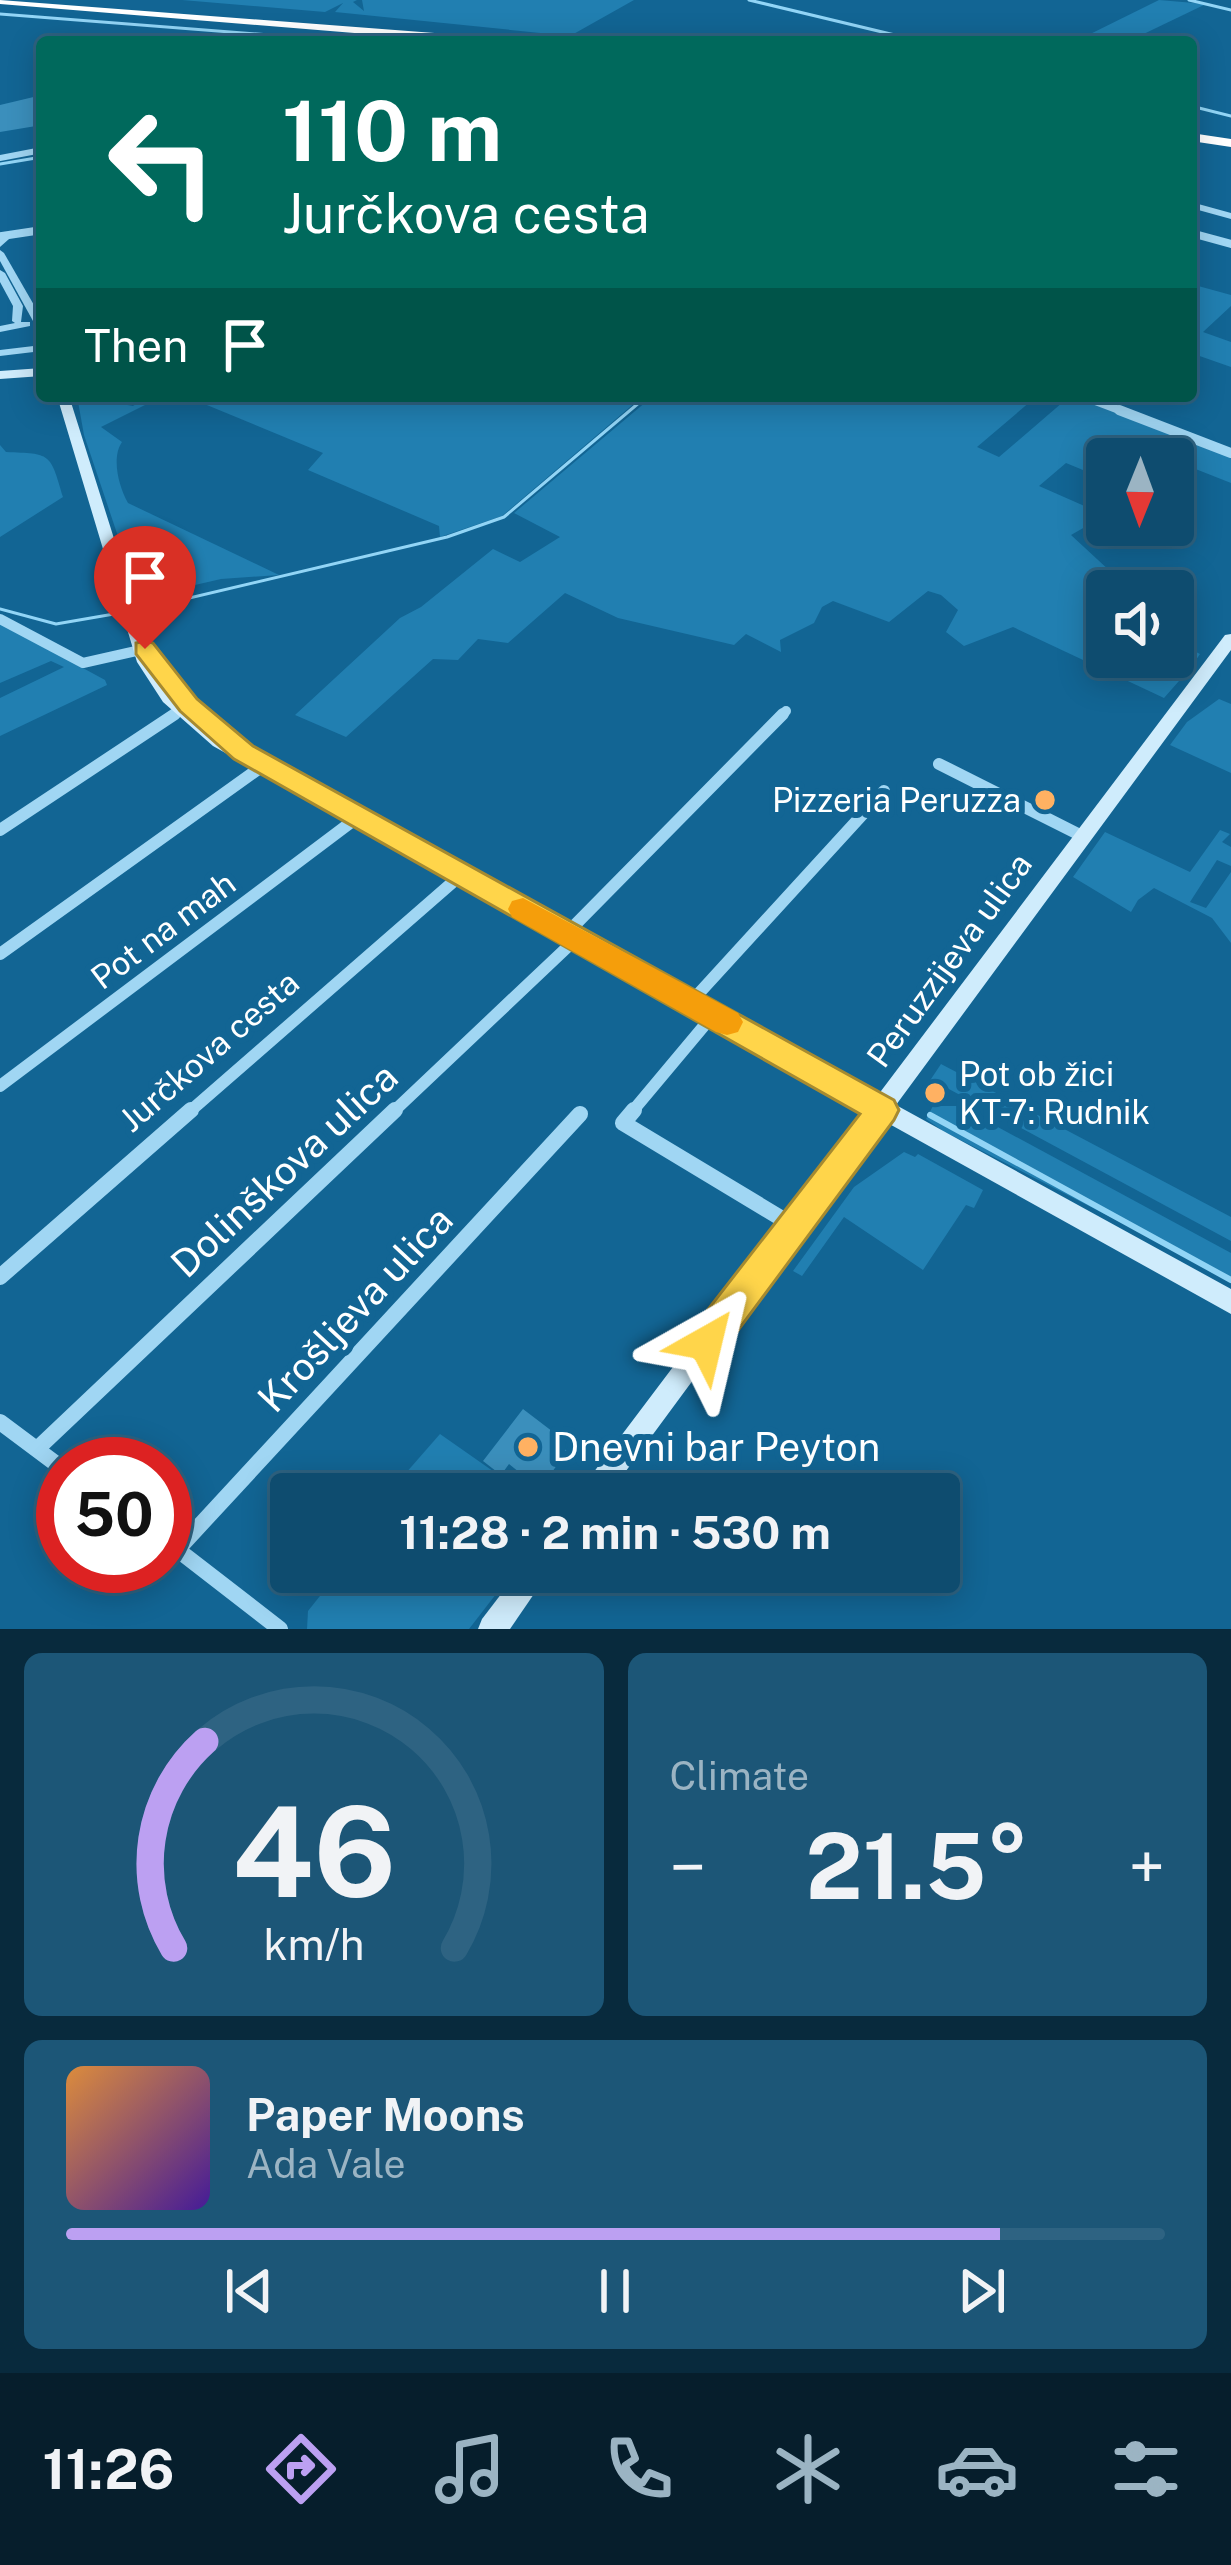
<!DOCTYPE html>
<html lang="en">
<head>
<meta charset="utf-8">
<style>
  :root { --surface:#0e4c6f; --page:#1c5677; --text:#f1f3f6; --muted:#9bb4c3; --line:#2e6382; --accent:#bca0f2 }
  body { margin:0; font-family:"Public Sans",sans-serif; background:var(--page); color:var(--text); height:100vh; display:flex; flex-direction:column; font-size:45px; white-space:nowrap }
  * { box-sizing:border-box; margin:0 }
  p { font-size:39px; color:var(--muted) }
  .icon { flex:none; width:66px; height:66px; fill:none; stroke:currentColor; stroke-width:2; stroke-linecap:round; stroke-linejoin:round }
  .map { position:relative; height:1629px; overflow:hidden }
  .sheet { display:flex; flex-direction:column; gap:24px; padding:24px; background:#082a3d; flex:1 }
  .sheet>* { flex:none }
  .banner { position:absolute; left:36px; top:36px; width:1161px; height:366px; border-radius:12px; box-shadow:0 6px 30px #0003,0 0 0 3px var(--line); background:#00695c; color:#fff; overflow:hidden }
  .needle { width:78px; rotate:181deg }
  .buttons { position:absolute; left:1086px; top:438px; display:grid; gap:24px }
  .buttons a { display:grid; place-items:center; width:108px; height:108px; border-radius:12px; background:var(--surface); box-shadow:0 6px 30px #0003,0 0 0 3px var(--line); font-size:60px }
  .speed { position:absolute; left:36px; top:1437px; display:flex; gap:24px; font-size:60px; font-weight:700; text-align:center }
  .speed>* { display:grid; place-content:center; width:156px; height:156px; border-radius:50%; background:var(--surface); box-shadow:0 6px 30px #0003,0 0 0 3px var(--line); line-height:1 }
  .speed .limit { border:18px solid #d22; background:#fff; color:#111 }
  .pin { position:absolute; display:grid; place-items:center; width:102px; height:102px; color:#fff; margin:-123px -51px; border-radius:50% 50% 50% 0; rotate:-45deg; box-shadow:0 0 12px #0007 }
  .pin .icon { rotate:45deg }
  .me { position:absolute; width:132px; margin:-66px; rotate:37deg; stroke-linejoin:round; filter:drop-shadow(0 0 9px #0008) }
  .turn { display:flex; align-items:center; gap:42px; height:252px; padding:0 48px; font-size:54px }
  .turn .icon { width:156px; height:156px; stroke-width:2.5 }
  .turn b { display:block; font-size:84px; line-height:102px }
  .then { display:flex; align-items:center; height:114px; padding:0 48px; background:#0003; gap:24px; font-size:45px }
  .big { font-size:90px; font-weight:700; line-height:1.1 }
  .sheet .card { flex:1; display:flex; flex-direction:column; justify-content:center; gap:18px; min-width:0; padding:0 42px; border-radius:18px; background:var(--page) }
  .sheet .dial { align-items:center; gap:0 }
  .dial svg { height:312px; overflow:visible; fill:none; stroke:var(--line); stroke-width:7; stroke-linecap:round; text-anchor:middle }
  .dial text { fill:var(--text); stroke:none }
  .song { display:flex; align-items:center; gap:36px }
  .cover { width:144px; height:144px; border-radius:18px; background:linear-gradient(135deg,hsl(30 70% 55%),hsl(260 70% 35%)) }
  .played { height:12px; border-radius:6px; background:linear-gradient(90deg,var(--accent) 85%,var(--line) 85%) }
  .keys { display:flex; justify-content:space-around; direction:ltr }
  .heat { display:flex; justify-content:space-between; align-items:center; font-size:66px; direction:ltr }
  .sheet .tiles { flex:1; display:grid; gap:24px; grid-template-columns:1fr 1fr }
  .card:last-child { grid-column:span 2 }
  .trip { position:absolute; left:270px; top:1473px; width:690px; height:120px; border-radius:12px; background:var(--surface); box-shadow:0 6px 30px #0003,0 0 0 3px var(--line); font-weight:700; line-height:120px; text-align:center }
  .menu { display:flex; height:192px; justify-content:space-around; align-items:center; background:#061e2c; color:var(--muted) }
  .menu .icon { width:84px; height:84px }
  .menu .current { color:var(--accent) }
  .menu b { font-size:54px; color:var(--text) }
  .map>svg:first-child { display:block }
  .green { fill:#217fb1 }
  .lines { fill:none; stroke-linecap:round; stroke-linejoin:round }
  .stream-far1 { stroke:#92d5f6; stroke-width:3 }
  .stream { stroke:#92d5f6; stroke-width:6 }
  .building { fill:#3b8fbc }
  .minor-far4 { stroke:#a0d6f3; stroke-width:6 }
  .minor-far3 { stroke:#a0d6f3; stroke-width:8 }
  .minor-far2 { stroke:#a0d6f3; stroke-width:10 }
  .minor-far1 { stroke:#a0d6f3; stroke-width:12 }
  .minor { stroke:#a0d6f3; stroke-width:16 }
  .tertiary { fill:#a0d6f3; fill-rule:evenodd }
  .secondary { fill:#cfecfc; fill-rule:evenodd }
  .motorway { fill:#fff; fill-rule:evenodd }
  .route { fill:#ffd54a; stroke:#a68a30; stroke-width:3 }
  .slow { fill:#f59e0b }
  .poi-dot { fill:#ffb162; stroke:#126594; stroke-width:4.5 }
  .labels { text-anchor:middle; dominant-baseline:central; stroke-width:12; stroke-linejoin:round; paint-order:stroke }
  .poi-label { font-size:33px; fill:#fff; stroke:#126594; text-anchor:end }
  .street-label { font-size:33px; fill:#fff; stroke:#126594 }
  .near-street-label { font-size:39px; fill:#fff; stroke:#126594 }
  .near-poi-label { font-size:39px; fill:#fff; stroke:#126594; text-anchor:start }
</style>
</head>
<body>
<div class="map">
<svg width="1231" height="1629" viewBox="0 0 1231 1629">
  <rect width="100%" height="100%" fill="#126594"/>
  <g class="green">
    <polygon points="182,0 357,0 353,2 364,11 362,0 634,0 570,36 335,12 343,3 325,12"/>
    <polygon points="1159,0 1206,4 1127,42 1074,42"/>
    <polygon points="1191,284 1231,295 1231,306 1203,332 1231,342 1231,367 1191,353"/>
    <path d="M 77,396 L 133,406 L 139,402 L 131,396 L 181,396 L 149,403 L 101,427 L 122,442 C 111,458 119,487 128,503 L 279,575 L 221,579 L 182,588 L 177,597 L 155,598 L 142,608 L 84,435 Z"/>
    <polygon points="185,396 643,396 502,516 440,537 439,526 308,470 323,453"/>
    <polygon points="653,396 937,396 955,405 966,396 1037,396 977,447 999,457 1070,396 1077,396 1231,456 1231,483 1193,468 1180,477 1173,475 1173,459 1107,459 1107,480 1066,463 1039,486 1089,508 1099,519 1071,535 1111,572 1093,600 1107,608 1107,657 1173,657 1173,640 1200,654 1186,675 1177,674 1179,681 1164,698 1013,627 964,646 946,632 958,610 941,595 928,591 889,622 833,601 822,607 814,623 780,640 781,652 746,634 734,645 618,618 565,593 508,643 478,639 458,660 433,659 346,737 295,715 400,618 421,607 493,549 520,562 560,537 514,513"/>
    <path d="M 0,445 L 6,452 C 51,454 50,452 63,497 L 0,537 Z"/>
    <polygon points="0,623 105,680 107,685 0,736 0,698 64,667 51,661 0,683"/>
    <polygon points="1219,699 1231,704 1231,773 1170,745 1187,722"/>
    <polygon points="1220,830 1230,834 1222,842 1231,847 1231,866 1217,860 1190,902 1206,908 1231,872 1231,943 1212,918 1154,888 1138,900 1131,912 1073,877 1105,832 1190,872"/>
    <polygon points="941,1064 1231,1217 1231,1241 934,1081 921,1094"/>
    <polygon points="933,1106 959,1106 1231,1253 1231,1279 943,1131 926,1119"/>
    <polygon points="904,1152 915,1157 918,1154 983,1190 974,1208 966,1205 923,1270 844,1217 802,1276 793,1271 854,1187"/>
    <polygon points="440,1434 500,1476 486,1494 391,1490"/>
    <polygon points="339,1572 513,1572 469,1629 307,1629 308,1611"/>
  </g>
  <g class="lines">
    <g class="stream-far1">
      <polyline points="749,0 924,42"/>
      <polyline points="1189,0 1231,10"/>
      <polyline points="0,14 358,42"/>
      <polyline points="1191,106 1231,116"/>
      <polyline points="0,164 42,157"/>
      <polyline points="147,608 447,537 504,517 647,396"/>
      <polyline points="0,609 56,624 114,614"/>
    </g>
    <polyline class="stream" points="930,1115 1231,1280"/>
  </g>
  <g class="building">
    <polygon points="42,95 42,125 0,132 0,105"/>
    <polygon points="523,1409 561,1438 557,1443 567,1451 540,1489 509,1464 501,1475 483,1461"/>
  </g>
  <g class="lines">
    <polyline class="minor-far4" points="0,158 42,150"/>
    <g class="minor-far3">
      <polyline points="1191,233 1231,244"/>
      <polyline points="2,236 42,230"/>
      <polyline points="1082,396 1127,413"/>
    </g>
    <g class="minor-far2">
      <polyline points="1119,410 1231,453"/>
      <polyline points="0,619 83,663 145,649"/>
      <polyline points="170,717 188,705"/>
      <polyline points="780,717 786,711"/>
    </g>
    <g class="minor-far1">
      <polyline points="939,764 1084,837"/>
      <polyline points="0,830 175,714"/>
      <polyline points="567,933 783,714"/>
      <polyline points="0,954 264,765"/>
      <polyline points="691,1002 884,791"/>
      <polyline points="0,1086 358,817"/>
      <polyline points="188,1113 461,875"/>
      <polyline points="392,1113 577,938"/>
      <polyline points="631,1113 714,1014"/>
    </g>
    <g class="minor">
      <polyline points="634,1110 623,1123 794,1226"/>
      <polyline points="0,1277 191,1110"/>
      <polyline points="0,1422 63,1469"/>
      <polyline points="37,1449 395,1110"/>
      <polyline points="165,1540 280,1629"/>
      <polyline points="178,1549 580,1114"/>
    </g>
    <g class="tertiary">
      <polygon points="1191,202 1231,213 1231,219 1191,208"/>
      <polygon points="0,232 9,239 0,247"/>
      <polygon points="0,250 4,253 42,319 41,323 33,321 0,261"/>
      <polygon points="0,270 5,273 23,306 21,322 30,322 30,326 0,332 0,326 15,323 12,321 13,306 0,282"/>
      <polygon points="42,345 42,351 0,356 0,350"/>
    </g>
    <g class="secondary">
      <polygon points="42,368 42,376 0,379 0,371"/>
      <polygon points="57,396 69,396 153,662 175,694 225,738 878,1095 1225,635 1231,634 1231,650 896,1105 1231,1289 1231,1314 884,1121 609,1494 580,1494 584,1485 866,1111 213,746 163,702 137,662"/>
      <polygon points="518,1572 549,1572 510,1629 478,1629 482,1619"/>
    </g>
    <g class="motorway">
      <polygon points="0,0 487,37 492,34 549,42 464,42 0,4"/>
      <polygon points="1191,133 1231,139 1231,147 1191,141"/>
    </g>
  </g>
  <polygon class="route" points="145,641 153,643 197,699 253,746 894,1100 899,1110 894,1120 719,1356 706,1362 692,1356 687,1343 692,1330 860,1114 234,759 180,711 136,654 136,643"/>
  <polygon class="slow" points="523,898 738,1013 743,1022 738,1032 727,1035 716,1032 512,917 508,909 512,901"/>
  <g class="poi-dot">
    <circle cx="1045" cy="800" r="12"/>
    <circle cx="935" cy="1093" r="12"/>
    <circle cx="528" cy="1447" r="12"/>
  </g>
  <g class="labels">
    <g class="poi-label">
      <text x="1021" y="800">Pizzeria Peruzza</text>
      <text x="959" y="1074" text-anchor="start">Pot ob žici<tspan x="959" dy="38">KT-7: Rudnik</tspan></text>
    </g>
    <g class="street-label">
      <text transform="translate(163 930) rotate(-37)">Pot na mah</text>
      <text transform="translate(949 960) rotate(-54)">Peruzzijeva ulica</text>
      <text transform="translate(209 1051) rotate(-41)">Jurčkova cesta</text>
    </g>
    <g class="near-street-label">
      <text transform="translate(284 1170) rotate(-43)">Dolinškova ulica</text>
      <text transform="translate(355 1309) rotate(-47)">Krošljeva ulica</text>
    </g>
    <g class="near-poi-label">
      <text x="552" y="1447">Dnevni bar Peyton</text>
    </g>
  </g>
</svg>
<div class="buttons">
<a><svg class="needle" viewBox="-14 -14 28 28"><path d="M0-13l5 13h-10z" fill="#e53935"/><path d="M0 13l5-13h-10z" fill="#9bb4c3"/></svg></a>
<a><svg class="icon" aria-label="sound" viewBox="0 0 24 24"><path d="M4 9h4l5-4v14l-5-4H4zM17 9q2 3 0 6"/></svg></a>
</div>
<div class="speed"><div class="limit">50</div></div>
<div class="pin" style="left:145px;top:649px;background:#d93025"><svg class="icon" aria-label="arrive" viewBox="0 0 24 24"><path d="M6 21V4h12l-3 4 3 4H6"/></svg></div>
<svg class="me" style="left:706px;top:1343px" viewBox="-20 -20 40 40"><path d="M0-17L14 15 0 8-14 15z" fill="#ffd54a" stroke="#fff" stroke-width="4"/></svg>
<div class="trip">11:28 · 2 min · 530 m</div>
<div class="banner">
<div class="turn"><svg class="icon" aria-label="left" viewBox="0 0 24 24"><path d="M17 20v-9H6M10 6l-5 5 5 5"/></svg><div><b>110 m</b>Jurčkova cesta</div></div>
<div class="then">Then<svg class="icon" aria-label="arrive" viewBox="0 0 24 24"><path d="M6 21V4h12l-3 4 3 4H6"/></svg></div>
</div>
</div>
<section class="sheet">
<div class="tiles">
<div class="card dial"><svg viewBox="0 0 100 80">
<path d="M14 69A42 42 0 1 1 86 69"/>
<path d="M14 69A42 42 0 0 1 22 16" stroke="#bca0f2"/>
<text x="50" y="56" font-size="32" font-weight="700">46</text>
<text x="50" y="72" font-size="11">km/h</text>
</svg></div>
<div class="card"><p>Climate</p>
<div class="heat"><a>−</a><b class="big">21.5°</b><a>+</a></div>
</div>
<div class="card">
<div class="song"><i class="cover"></i><div><b>Paper Moons</b><p>Ada Vale</p></div></div>
<div class="played"></div>
<div class="keys"><svg class="icon" aria-label="previous" viewBox="0 0 24 24"><path d="M18 5L8 12l10 7zM5 5v14"/></svg><svg class="icon" aria-label="pause" viewBox="0 0 24 24"><path d="M8 5v14M16 5v14"/></svg><svg class="icon" aria-label="next" viewBox="0 0 24 24"><path d="M6 5l10 7-10 7zM19 5v14"/></svg></div>
</div>
</div>
</section>
<nav class="menu">
<b>11:26</b>
<svg class="icon current" aria-label="directions" viewBox="0 0 24 24"><path d="M12 3l9 9-9 9-9-9zM9 14v-3h6M13 9l2 2-2 2"/></svg>
<svg class="icon" aria-label="music" viewBox="0 0 24 24"><path d="M9 18V5l10-2v13"/><circle cx="6" cy="18" r="3"/><circle cx="16" cy="16" r="3"/></svg>
<svg class="icon" aria-label="phone" viewBox="0 0 24 24"><path d="M5 4h4l2 5-3 2q2 4 5 5l2-3 5 2v4C11 20 4 13 5 4z"/></svg>
<svg class="icon" aria-label="climate" viewBox="0 0 24 24"><path d="M12 3v18M4 7l16 10M4 17L20 7"/></svg>
<svg class="icon" aria-label="car" viewBox="0 0 24 24"><path d="M5 17H2v-5l4-1 3-4h7l3 4 3 1v5h-3M9 17h6M6 11h13"/><circle cx="7" cy="17" r="2"/><circle cx="17" cy="17" r="2"/></svg>
<svg class="icon" aria-label="filters" viewBox="0 0 24 24"><path d="M4 7h16M4 17h16"/><circle cx="9" cy="7" r="2"/><circle cx="15" cy="17" r="2"/></svg>
</nav>
</body>
</html>
